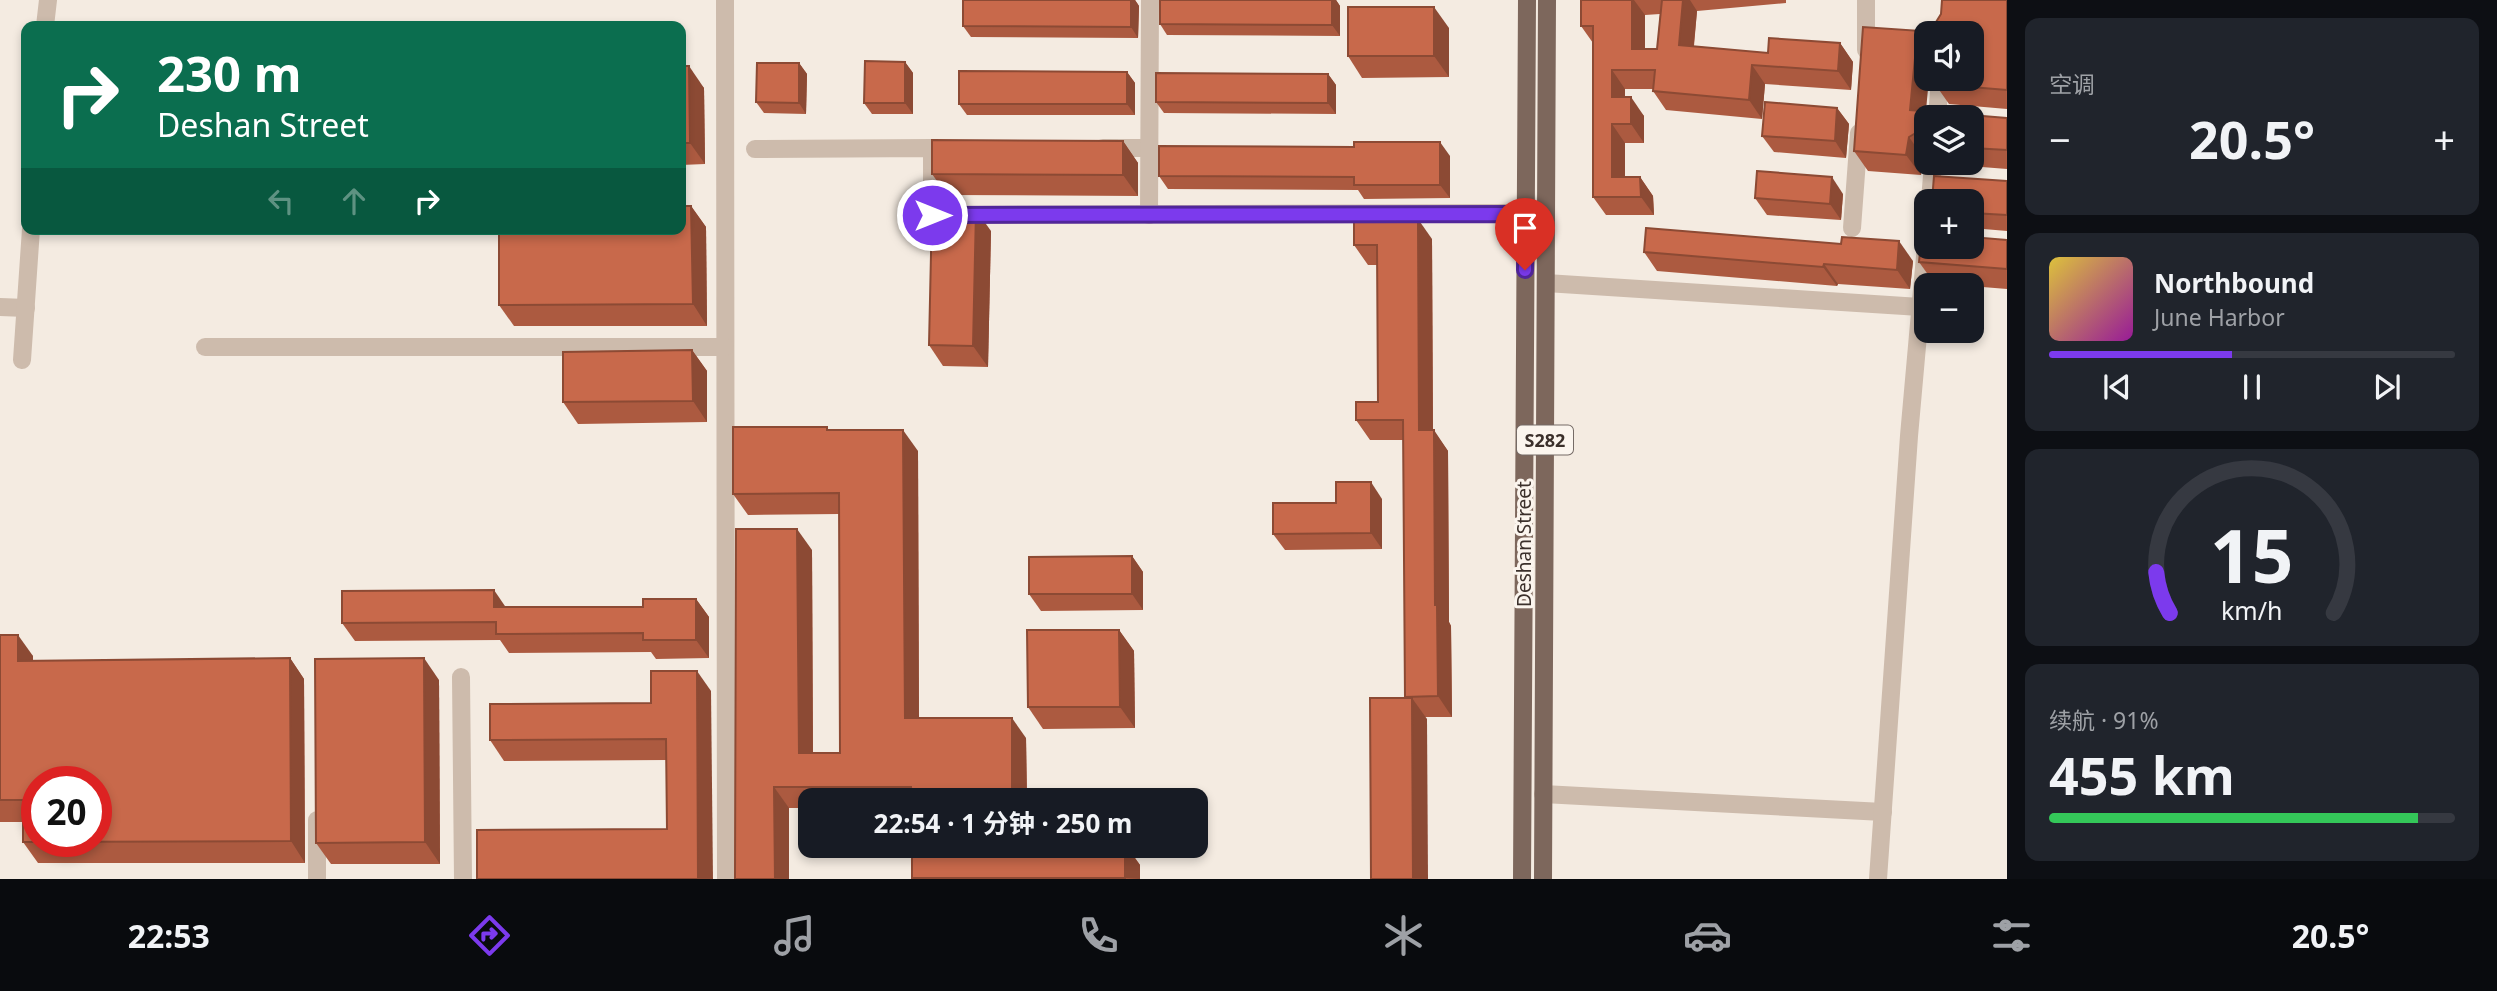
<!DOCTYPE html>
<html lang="zh">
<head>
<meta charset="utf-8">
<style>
  :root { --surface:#171b24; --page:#20242c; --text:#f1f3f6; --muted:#9ea1a6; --line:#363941; --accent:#7c3aed }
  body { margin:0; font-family:"Noto Sans","Noto Sans SC",sans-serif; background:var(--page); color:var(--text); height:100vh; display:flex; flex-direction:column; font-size:26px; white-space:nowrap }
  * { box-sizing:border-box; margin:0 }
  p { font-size:23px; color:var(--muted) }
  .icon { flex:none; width:38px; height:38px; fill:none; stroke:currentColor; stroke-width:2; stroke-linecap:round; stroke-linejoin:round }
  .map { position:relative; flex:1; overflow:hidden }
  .drawer { display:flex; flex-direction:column; gap:18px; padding:18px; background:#0d0f14; width:490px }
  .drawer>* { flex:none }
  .top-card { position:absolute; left:21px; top:21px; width:665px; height:214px; border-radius:14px; box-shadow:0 4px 10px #0003; background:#0b6e4f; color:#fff; overflow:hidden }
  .buttons { position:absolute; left:1914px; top:21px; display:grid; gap:14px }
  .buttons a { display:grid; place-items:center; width:70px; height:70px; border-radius:14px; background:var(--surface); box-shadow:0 4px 10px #0003; font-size:35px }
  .speed { position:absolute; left:21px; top:766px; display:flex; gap:14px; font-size:35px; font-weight:700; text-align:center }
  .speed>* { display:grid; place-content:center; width:91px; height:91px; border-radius:50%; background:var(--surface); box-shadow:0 4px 10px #0003; line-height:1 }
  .speed .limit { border:10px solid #d22; background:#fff; color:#111 }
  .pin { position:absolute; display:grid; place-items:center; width:60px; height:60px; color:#fff; margin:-72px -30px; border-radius:50% 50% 50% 0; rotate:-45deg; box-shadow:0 0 7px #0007 }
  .pin .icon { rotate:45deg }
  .me { position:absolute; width:77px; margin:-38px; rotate:90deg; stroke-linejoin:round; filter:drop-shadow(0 0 5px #0008) }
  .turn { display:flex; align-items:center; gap:24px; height:147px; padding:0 21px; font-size:32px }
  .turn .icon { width:91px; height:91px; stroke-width:2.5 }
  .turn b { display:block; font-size:49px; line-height:60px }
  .lanes { display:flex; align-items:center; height:66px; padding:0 21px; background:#0003; justify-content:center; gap:35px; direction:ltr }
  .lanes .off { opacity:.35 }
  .big { font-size:52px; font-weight:700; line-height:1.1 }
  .drawer .widget { flex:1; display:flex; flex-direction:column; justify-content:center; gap:10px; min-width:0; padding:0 24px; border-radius:14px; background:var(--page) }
  .drawer .dial { align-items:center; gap:0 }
  .dial svg { height:182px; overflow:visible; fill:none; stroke:var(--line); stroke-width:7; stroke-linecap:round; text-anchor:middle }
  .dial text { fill:var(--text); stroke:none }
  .song { display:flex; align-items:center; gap:21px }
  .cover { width:84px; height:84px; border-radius:10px; background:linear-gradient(135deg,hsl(50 70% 55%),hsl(300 70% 35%)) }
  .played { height:7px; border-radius:4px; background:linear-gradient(90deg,var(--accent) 45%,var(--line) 45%) }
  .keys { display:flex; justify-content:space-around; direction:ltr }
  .heat { display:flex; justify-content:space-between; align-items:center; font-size:38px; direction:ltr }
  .charge { height:10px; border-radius:5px; background:linear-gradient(90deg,#34c759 91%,var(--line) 0) }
  .trip { position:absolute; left:798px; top:788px; width:410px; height:70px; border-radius:14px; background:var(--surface); box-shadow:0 4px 10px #0003; font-weight:700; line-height:70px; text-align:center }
  .tab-bar { display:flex; height:112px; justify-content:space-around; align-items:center; background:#090b0e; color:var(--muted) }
  .tab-bar .icon { width:49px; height:49px }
  .tab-bar .current { color:var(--accent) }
  .tab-bar b { font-size:32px; color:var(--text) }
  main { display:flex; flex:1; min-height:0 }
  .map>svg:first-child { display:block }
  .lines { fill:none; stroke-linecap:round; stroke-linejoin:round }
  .minor { stroke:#cdbbac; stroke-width:18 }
  .major { stroke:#7d675c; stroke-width:18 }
  .wall { fill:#ac5a40; fill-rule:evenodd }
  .shaded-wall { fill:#8c4a34 }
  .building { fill:#c8694b; stroke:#8c4a34; stroke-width:2; fill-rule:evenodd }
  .route-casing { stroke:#51269a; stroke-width:18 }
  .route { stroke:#7c3aed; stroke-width:12 }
  .labels { text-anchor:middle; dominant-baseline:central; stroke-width:6; stroke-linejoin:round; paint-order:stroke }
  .shield { fill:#fbf5ee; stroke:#756b66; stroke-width:2 }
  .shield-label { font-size:18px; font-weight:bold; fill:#3b302b }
  .street-label { font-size:19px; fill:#3b302b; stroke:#fbf5ee }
</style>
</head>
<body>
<main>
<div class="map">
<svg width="2007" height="879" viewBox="0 0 2007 879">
  <rect width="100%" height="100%" fill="#f4ebe1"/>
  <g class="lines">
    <g class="minor">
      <polyline points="725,0 726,879"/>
      <polyline points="45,26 48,0"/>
      <polyline points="1866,50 1866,0"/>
      <polyline points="1937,117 1940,79"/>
      <polyline points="1103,148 1149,148"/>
      <polyline points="755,149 932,148 932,215 1526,213"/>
      <polyline points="1930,201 1933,163"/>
      <polyline points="1149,215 1150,0"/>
      <polyline points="1852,228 1859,133"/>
      <polyline points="1546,283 1920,307"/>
      <polyline points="0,307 26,308"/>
      <polyline points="205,347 725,347"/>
      <polyline points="22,360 31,229"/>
      <polyline points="461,677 463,879"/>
      <polyline points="1543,794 1883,812"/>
      <polyline points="317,820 317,879"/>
      <polyline points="1878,879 1909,436 1927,234"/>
    </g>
    <g class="major">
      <polyline points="1522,879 1527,0"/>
      <polyline points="1543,879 1547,0"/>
    </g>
  </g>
  <g class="wall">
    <polygon points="963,0 1135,0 1139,6 1138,38 971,37 963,26"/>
    <polygon points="1160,0 1336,0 1340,6 1340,36 1167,35 1160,24"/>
    <path d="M 1581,0 L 1786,0 L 1786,3 L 1697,11 L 1694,46 L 1768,53 L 1840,43 L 1853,62 L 1851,90 L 1765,84 L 1762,119 L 1666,110 L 1653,91 L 1653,89 L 1625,89 L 1625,97 L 1644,116 L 1644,143 L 1625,143 L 1625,177 L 1640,177 L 1653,196 L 1654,215 L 1606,215 L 1593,197 L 1593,43 L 1581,26 ZM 1660,14 L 1657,49 L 1645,49 L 1645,15 Z"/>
    <polygon points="2007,0 2007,109 1949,104 1935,84 1972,79 1927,33 1926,111 2007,118 2007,169 1944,164 1943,163 1972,163 1972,117 1927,117 1927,155 1923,157 1921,175 1868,171 1854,151 1863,27 1935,32"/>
    <polygon points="1449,28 1449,77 1362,78 1348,56"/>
    <polygon points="905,62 913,73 913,114 872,114 864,103"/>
    <polygon points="799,63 807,74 806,114 764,113 756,102"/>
    <polygon points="681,66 704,88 705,164 681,165"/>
    <polygon points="1127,72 1135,83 1135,115 967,115 959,104"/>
    <polygon points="1328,74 1336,85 1336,114 1164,113 1156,102"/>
    <polygon points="1837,108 1849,124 1846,158 1774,152 1762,136"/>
    <polygon points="1123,141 1138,163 1138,196 947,195 932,174"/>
    <polygon points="1354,147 1450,156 1450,198 1364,199 1358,190 1168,189 1159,176"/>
    <polygon points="2007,181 2007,231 1972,228 1972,201"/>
    <polygon points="1843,194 1841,220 1767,215 1755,198"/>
    <polygon points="691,206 706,227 707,326 514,326 499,305"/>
    <polygon points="991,231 988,367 943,366 929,345"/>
    <polygon points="1432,239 1433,430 1448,451 1449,622 1451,626 1452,717 1425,717 1427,719 1405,697 1403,440 1370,440 1356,420 1378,402 1377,265 1368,265 1354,245"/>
    <polygon points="2007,240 2007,289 1934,283 1919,262"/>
    <polygon points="1644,252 1913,261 1910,289 1838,284 1837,286 1657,271"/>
    <polygon points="692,350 707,371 707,422 578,424 563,402"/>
    <polygon points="829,430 918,451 919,718 1026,738 1027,800 810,800 810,808 789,808 789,879 735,879 812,550 813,753 840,753 839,514 748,515 733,494"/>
    <polygon points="1382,499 1382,549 1285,550 1273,534 1336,503"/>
    <polygon points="1132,556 1143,572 1143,610 1041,611 1029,594"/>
    <polygon points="696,599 709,617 709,658 656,659 651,652 509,653 500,640 355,641 342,623 506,607 643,607"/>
    <polygon points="1119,630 1134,651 1135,728 1043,729 1028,707"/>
    <polygon points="0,635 33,656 33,661 290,658 304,679 305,863 38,863 23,842 23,822 0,822"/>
    <polygon points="439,680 440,864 331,864 316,843"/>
    <polygon points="711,691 667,760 504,761 490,740 651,703"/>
    <polygon points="912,845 1126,845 1140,865 1140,879 912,879"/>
  </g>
  <g class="shaded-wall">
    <polygon points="1131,0 1135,0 1139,6 1138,38 1131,27"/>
    <polygon points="1332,0 1336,0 1340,6 1340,36 1332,25"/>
    <polygon points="1632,0 1634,0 1645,15 1645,68 1632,49"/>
    <polygon points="1683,0 1690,0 1697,11 1692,63 1679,45"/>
    <polygon points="1434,7 1449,28 1449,77 1434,56"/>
    <polygon points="1840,43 1853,62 1851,90 1838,71"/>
    <polygon points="1922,48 1927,56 1927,79 1929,79 1924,130 1910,110 1915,58"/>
    <polygon points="905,62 913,73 913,114 905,103"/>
    <polygon points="799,63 807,74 806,114 799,103"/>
    <polygon points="1752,65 1765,84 1762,119 1749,100"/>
    <polygon points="689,66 704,88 705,164 690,143"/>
    <polygon points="1612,70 1625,89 1625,116 1612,97"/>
    <polygon points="1127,72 1135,83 1135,115 1127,104"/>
    <polygon points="1328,74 1336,85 1336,114 1328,103"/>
    <polygon points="1631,97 1644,116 1644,143 1631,124"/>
    <polygon points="1837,108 1849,124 1846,158 1835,141"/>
    <polygon points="1612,124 1625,143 1625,196 1612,177"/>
    <polygon points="1909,137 1923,157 1921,175 1906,155"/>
    <polygon points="1123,141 1138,163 1138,196 1123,175"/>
    <polygon points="1440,142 1450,156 1450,198 1440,185"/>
    <polygon points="1640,177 1653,196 1654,215 1641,197"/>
    <polygon points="1832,177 1843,194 1841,220 1830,204"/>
    <polygon points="691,206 706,227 707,326 693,304"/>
    <polygon points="976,210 991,231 988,367 973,346"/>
    <polygon points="1418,219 1432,239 1433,451 1419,430"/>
    <polygon points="1899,241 1913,261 1910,289 1897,270"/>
    <polygon points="1824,264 1838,284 1837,286 1823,267"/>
    <polygon points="692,350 707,371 707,422 693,401"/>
    <polygon points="903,430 918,451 919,739 905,718"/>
    <polygon points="1434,430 1448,451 1449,622 1451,626 1452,717 1438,696 1435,605"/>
    <polygon points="1371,482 1382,499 1382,549 1371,533"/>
    <polygon points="797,529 812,550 813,774 799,753"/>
    <polygon points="1132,556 1143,572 1143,610 1132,594"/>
    <polygon points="494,590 507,609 494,607"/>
    <polygon points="696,599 709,617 709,658 696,640"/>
    <polygon points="1119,630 1134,651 1135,728 1120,707"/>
    <polygon points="18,635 33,656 33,682 18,661"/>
    <polygon points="290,658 304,679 305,863 291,841"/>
    <polygon points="424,658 439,680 440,864 425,842"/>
    <polygon points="697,671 711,691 713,879 698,879"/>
    <polygon points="1412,698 1427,719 1428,879 1413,879"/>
    <polygon points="1012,718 1026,738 1027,800 1012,800"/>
    <polygon points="774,787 789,808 789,879 775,879"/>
    <polygon points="1125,845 1140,865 1140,879 1125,878"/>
  </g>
  <g class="building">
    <polygon points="963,0 1131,0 1131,27 963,26"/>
    <polygon points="1160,0 1332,0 1332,25 1160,24"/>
    <polygon points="1581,0 1632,0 1632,49 1657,49 1662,0 1683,0 1679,45 1768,53 1769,38 1840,43 1838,71 1752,65 1749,100 1653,91 1655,70 1612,70 1612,97 1631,97 1631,124 1612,124 1612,177 1640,177 1641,197 1593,197 1593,26 1581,26"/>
    <polygon points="1942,0 2007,0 2007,90 1935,84 1935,79 1972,79 1972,33 1927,33 1927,48 1922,48 1915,58 1910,110 2007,118 2007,150 1972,148 1972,117 1927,117 1927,136 1926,134 1919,131 1909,137 1906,155 1854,151 1863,27 1935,32 1936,22 1941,14"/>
    <rect x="1348" y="7" width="86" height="49"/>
    <polygon points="865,61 905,62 905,103 864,103"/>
    <polygon points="757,63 799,63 799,103 756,102"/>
    <polygon points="681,66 689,66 690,143 681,143"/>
    <polygon points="959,71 1127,72 1127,104 959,104"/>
    <polygon points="1156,73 1328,74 1328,103 1156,102"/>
    <polygon points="1765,102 1837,108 1835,141 1762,136"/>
    <polygon points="932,140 1123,141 1123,175 932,174"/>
    <polygon points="1354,142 1440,142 1440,185 1354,185 1354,177 1159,176 1159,146 1354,147"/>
    <polygon points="1757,171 1832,177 1830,204 1755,198"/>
    <polygon points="1934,176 2007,181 2007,215 1972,213 1972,201 1932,201"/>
    <polygon points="681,206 691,206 693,304 499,305 499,229 681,229"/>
    <polygon points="932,209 976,210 973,346 929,345"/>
    <polygon points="1354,219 1418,219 1419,430 1434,430 1435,605 1437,605 1438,696 1405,697 1403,420 1356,420 1356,402 1378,402 1377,245 1354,245"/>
    <polygon points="1646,228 1841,244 1842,237 1899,241 1897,270 1824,264 1823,267 1644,252"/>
    <polygon points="1922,233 1927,233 1927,247 1972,247 1972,237 2007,240 2007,269 1919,262"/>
    <polygon points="692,350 693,401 563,402 563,352"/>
    <polygon points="733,427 827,427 827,430 903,430 905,718 1012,718 1012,800 912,800 911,787 774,787 775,879 735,879 736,529 797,529 799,753 840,753 839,493 733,494"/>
    <polygon points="1336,482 1371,482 1371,533 1273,534 1273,503 1336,503"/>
    <polygon points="1132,556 1132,594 1029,594 1029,557"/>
    <polygon points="494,590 494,607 643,607 643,599 696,599 696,640 643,640 643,633 496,634 496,622 342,623 342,591"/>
    <polygon points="1027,630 1119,630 1120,707 1028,707"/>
    <path d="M 0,635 L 18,635 L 18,661 L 290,658 L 291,841 L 23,842 L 23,800 L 0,800 ZM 37,782 L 96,782 L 96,842 L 37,842 Z"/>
    <polygon points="424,658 425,842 316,843 315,659"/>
    <polygon points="651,671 697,671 698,879 477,879 477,830 667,829 666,739 490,740 490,704 651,703"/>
    <polygon points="1370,698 1412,698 1413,879 1371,879"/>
    <rect x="912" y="845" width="213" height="33"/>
  </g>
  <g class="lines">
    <g class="route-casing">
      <polyline id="route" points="932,215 1526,214 1525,270"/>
    </g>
    <use href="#route" class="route"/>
  </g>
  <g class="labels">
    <rect class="shield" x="1517" y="425.5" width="56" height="29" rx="5"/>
    <g class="shield-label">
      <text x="1545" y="440">S282</text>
    </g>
    <g class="street-label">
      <text transform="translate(1524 544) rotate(-90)">Deshan Street</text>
    </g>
  </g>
</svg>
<div class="buttons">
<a><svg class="icon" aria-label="sound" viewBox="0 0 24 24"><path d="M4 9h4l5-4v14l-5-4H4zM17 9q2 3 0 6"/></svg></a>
<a><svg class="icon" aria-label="layers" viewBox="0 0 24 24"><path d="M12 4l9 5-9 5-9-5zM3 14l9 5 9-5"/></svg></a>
<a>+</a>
<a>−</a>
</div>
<div class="speed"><div class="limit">20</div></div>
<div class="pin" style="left:1525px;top:270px;background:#d93025"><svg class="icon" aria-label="arrive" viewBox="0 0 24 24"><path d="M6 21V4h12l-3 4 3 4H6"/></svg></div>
<svg class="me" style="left:932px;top:215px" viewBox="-20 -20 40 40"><circle r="17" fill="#7c3aed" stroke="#fff" stroke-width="3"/><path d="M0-11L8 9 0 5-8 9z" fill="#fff"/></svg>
<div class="trip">22:54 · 1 分钟 · 250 m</div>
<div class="top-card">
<div class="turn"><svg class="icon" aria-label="right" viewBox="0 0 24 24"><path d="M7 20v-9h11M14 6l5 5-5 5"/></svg><div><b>230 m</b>Deshan Street</div></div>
<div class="lanes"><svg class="icon off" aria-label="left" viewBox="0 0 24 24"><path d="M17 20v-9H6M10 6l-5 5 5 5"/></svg><svg class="icon off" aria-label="ahead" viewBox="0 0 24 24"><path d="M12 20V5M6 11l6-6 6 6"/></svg><svg class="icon" aria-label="right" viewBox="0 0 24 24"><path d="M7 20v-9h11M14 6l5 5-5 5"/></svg></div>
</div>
</div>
<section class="drawer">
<div class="widget"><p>空调</p>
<div class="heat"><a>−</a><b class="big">20.5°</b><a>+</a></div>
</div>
<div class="widget">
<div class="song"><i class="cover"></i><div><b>Northbound</b><p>June Harbor</p></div></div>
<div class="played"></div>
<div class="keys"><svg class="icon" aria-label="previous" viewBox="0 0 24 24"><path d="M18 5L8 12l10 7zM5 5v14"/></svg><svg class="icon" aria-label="pause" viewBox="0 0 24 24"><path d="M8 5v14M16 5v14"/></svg><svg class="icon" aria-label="next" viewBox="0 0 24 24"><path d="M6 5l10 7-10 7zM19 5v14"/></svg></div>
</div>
<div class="widget dial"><svg viewBox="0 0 100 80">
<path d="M14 69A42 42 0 1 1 86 69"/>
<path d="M14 69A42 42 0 0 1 8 51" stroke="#7c3aed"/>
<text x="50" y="56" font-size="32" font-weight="700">15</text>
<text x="50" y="72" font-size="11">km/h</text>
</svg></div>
<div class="widget"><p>续航 · 91%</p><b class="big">455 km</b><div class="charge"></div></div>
</section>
</main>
<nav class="tab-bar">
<b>22:53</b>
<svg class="icon current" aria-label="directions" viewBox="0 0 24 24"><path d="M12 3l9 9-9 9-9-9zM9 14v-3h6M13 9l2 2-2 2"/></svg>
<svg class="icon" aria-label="music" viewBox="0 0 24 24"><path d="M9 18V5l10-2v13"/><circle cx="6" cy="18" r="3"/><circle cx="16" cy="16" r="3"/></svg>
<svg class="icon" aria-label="phone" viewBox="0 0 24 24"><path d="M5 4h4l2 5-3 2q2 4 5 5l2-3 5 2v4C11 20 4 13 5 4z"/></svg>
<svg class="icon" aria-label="climate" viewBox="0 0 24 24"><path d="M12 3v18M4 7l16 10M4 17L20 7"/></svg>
<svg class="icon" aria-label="car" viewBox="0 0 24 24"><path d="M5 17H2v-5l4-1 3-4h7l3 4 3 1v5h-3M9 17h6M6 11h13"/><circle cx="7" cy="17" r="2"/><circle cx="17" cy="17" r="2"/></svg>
<svg class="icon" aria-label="filters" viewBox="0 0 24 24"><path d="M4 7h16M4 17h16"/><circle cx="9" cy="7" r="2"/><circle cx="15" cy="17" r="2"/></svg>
<b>20.5°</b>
</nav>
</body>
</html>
